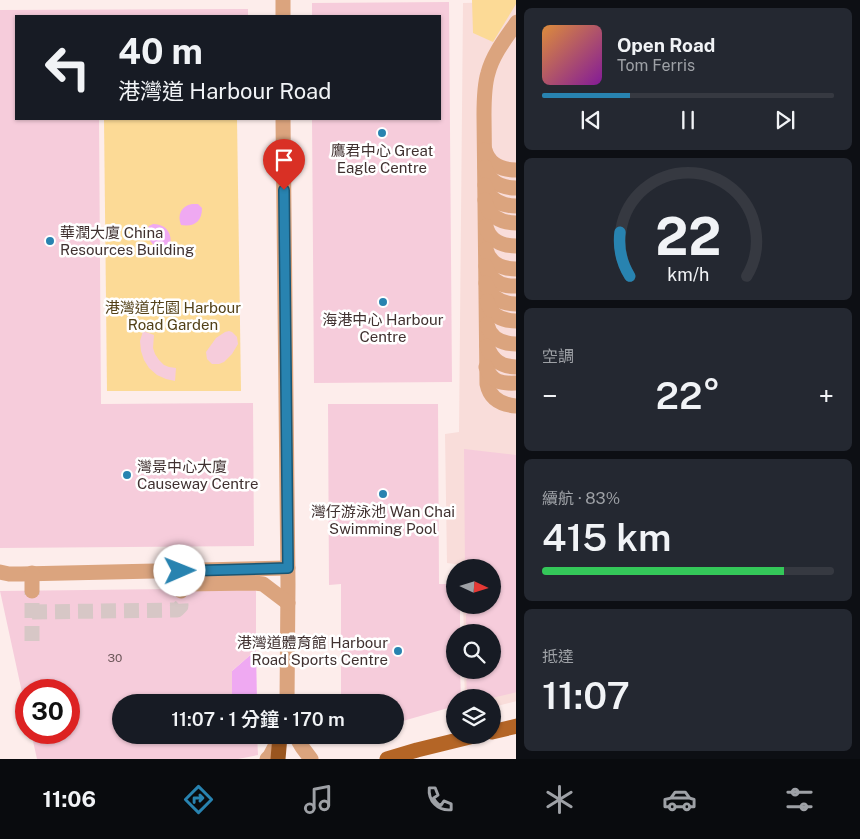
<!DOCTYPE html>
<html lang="zh-TW">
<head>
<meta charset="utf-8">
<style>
  :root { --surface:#171b24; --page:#242831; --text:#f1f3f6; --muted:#9ea1a6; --line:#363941; --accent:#2883b0 }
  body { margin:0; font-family:"Public Sans","Noto Sans TC",sans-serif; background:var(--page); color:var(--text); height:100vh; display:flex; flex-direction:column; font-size:19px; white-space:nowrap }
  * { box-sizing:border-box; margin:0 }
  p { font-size:16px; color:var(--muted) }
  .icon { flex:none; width:28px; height:28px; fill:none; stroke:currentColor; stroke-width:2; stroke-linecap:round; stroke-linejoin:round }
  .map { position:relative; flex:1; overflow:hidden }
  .drawer { display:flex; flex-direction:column; gap:8px; padding:8px; background:#0d0f14; width:344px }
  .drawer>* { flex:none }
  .top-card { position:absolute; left:15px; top:15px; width:426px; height:105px; border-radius:0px; box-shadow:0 1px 4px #0004; background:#171b24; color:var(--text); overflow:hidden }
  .needle { width:32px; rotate:94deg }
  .fabs { position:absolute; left:446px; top:559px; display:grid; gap:10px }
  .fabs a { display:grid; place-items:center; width:55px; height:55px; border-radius:50%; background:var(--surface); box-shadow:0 1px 4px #0004; font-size:25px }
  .speed { position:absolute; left:15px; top:679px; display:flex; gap:10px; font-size:25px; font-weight:700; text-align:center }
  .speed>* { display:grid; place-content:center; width:65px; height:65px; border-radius:50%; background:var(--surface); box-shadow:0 1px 4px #0004; line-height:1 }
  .speed .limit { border:8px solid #d22; background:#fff; color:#111 }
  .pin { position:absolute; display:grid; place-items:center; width:42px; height:42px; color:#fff; margin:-51px -21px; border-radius:50% 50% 50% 0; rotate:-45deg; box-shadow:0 0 5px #0007 }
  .pin .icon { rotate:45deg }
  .me { position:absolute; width:55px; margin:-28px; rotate:89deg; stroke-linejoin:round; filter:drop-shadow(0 0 4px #0008) }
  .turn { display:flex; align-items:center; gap:18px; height:105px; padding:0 20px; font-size:22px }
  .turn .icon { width:65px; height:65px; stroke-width:2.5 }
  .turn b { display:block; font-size:35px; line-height:42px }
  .big { font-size:38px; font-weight:600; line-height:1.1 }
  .drawer .tile { flex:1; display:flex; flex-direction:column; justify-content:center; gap:8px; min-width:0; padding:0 18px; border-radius:8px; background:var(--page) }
  .drawer .dial { align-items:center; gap:0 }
  .dial svg { height:130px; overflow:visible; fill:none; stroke:var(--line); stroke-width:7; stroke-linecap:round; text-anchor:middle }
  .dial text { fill:var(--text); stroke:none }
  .song { display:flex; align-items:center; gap:15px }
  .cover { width:60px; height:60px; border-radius:8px; background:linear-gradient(135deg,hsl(30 70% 55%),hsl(290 70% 35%)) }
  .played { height:5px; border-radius:2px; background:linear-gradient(90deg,var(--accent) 30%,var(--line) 30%) }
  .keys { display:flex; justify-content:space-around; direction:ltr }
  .heat { display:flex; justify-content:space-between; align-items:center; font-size:28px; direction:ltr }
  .charge { height:8px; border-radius:4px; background:linear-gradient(90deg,#34c759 83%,var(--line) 0) }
  .trip { position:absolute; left:112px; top:694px; width:292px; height:50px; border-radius:25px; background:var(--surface); box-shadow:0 1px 4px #0004; font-weight:600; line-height:50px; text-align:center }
  .tabs { display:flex; height:80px; justify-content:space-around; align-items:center; background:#090b0e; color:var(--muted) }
  .tabs .icon { width:35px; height:35px }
  .tabs .active { color:var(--accent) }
  .tabs b { font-size:22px; color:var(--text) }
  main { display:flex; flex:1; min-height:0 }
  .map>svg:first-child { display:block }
  .built { fill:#f9ddda }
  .green { fill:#fcda96 }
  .water { fill:#efa9f2 }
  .building { fill:#f6ccdb }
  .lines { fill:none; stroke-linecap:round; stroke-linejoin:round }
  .minor-tunnel { stroke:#d7c7c6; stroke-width:15; stroke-dasharray:15 8; stroke-linecap:butt }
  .minor { stroke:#dba47e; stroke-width:15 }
  .major { stroke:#b46526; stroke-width:15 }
  .highway { stroke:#99551f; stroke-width:15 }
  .route-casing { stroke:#1a5572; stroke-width:12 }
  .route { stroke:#2883b0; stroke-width:9 }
  .poi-dot { fill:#2883b0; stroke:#fff; stroke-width:2 }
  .labels { text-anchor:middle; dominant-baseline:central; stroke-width:5; stroke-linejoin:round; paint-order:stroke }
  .number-label { font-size:12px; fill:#6e585b }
  .poi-label { font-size:15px; fill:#403130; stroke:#fff }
  .park-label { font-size:15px; fill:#524017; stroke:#fff }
</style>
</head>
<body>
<main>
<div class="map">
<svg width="517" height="759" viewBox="0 0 517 759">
  <rect width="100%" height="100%" fill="#fdedeb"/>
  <polygon class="built" points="516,2 517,701 493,707 492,698 465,697 464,670 492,670 492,632 464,632 463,605 492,605 492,568 463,567 463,565 447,563 445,434 459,432 463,3"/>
  <g class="green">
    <polygon points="472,0 516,0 516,4 493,42 473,33"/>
    <polygon points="104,119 237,119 241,391 107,391"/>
  </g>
  <g class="water">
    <path d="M 192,204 L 198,204 L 202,208 C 202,222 194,227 181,225 C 177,215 181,206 192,204 Z"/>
    <path d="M 153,224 C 157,224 161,225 164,227 C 170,231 174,243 167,247 C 157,255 148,239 146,231 L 149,226 Z"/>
    <polygon points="256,650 257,702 239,702 232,697 232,671"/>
  </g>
  <g class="building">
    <polygon points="449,2 452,382 314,383 312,119 440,119 440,16 312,16 312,3"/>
    <polygon points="248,9 248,16 16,16 16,119 99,119 101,404 253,403 254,546 0,548 0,10"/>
    <polygon points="143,331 154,335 153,348 155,354 159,360 164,365 169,367 176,368 175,381 166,379 157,375 149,368 144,360 141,351 140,341"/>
    <polygon points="229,331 232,332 237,337 238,344 232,354 224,362 219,364 212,364 207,359 206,352 216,338 225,332"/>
    <polygon points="328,404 438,404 439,584 455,584 455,605 460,605 460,632 455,632 455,670 460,670 461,698 455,698 455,706 396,723 396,702 341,702 341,584 329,585"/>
    <polygon points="464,449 517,455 517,692 492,698 467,698 466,670 492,670 492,632 466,632 466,605 492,605 492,568 465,568"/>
    <polygon points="256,588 256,650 232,671 232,697 239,702 121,702 121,735 257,735 258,755 238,759 37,759 31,732 69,732 69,690 26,690 25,706 0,591"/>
  </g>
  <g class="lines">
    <g class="minor-tunnel">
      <polyline points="32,612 177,610 181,606 180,589"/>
      <polyline points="32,641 32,591"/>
    </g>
    <g class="minor">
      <polyline points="283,0 283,16"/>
      <path d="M 517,22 C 506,38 493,54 488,73 C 484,86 484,101 484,115 L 487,384 C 490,399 502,405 517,406"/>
      <polyline points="283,119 288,584 287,702"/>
      <path d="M 485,150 C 489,165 502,170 517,170"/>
      <path d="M 485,167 C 489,183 502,188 517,188"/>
      <path d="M 485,185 C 489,200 501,206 517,206"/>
      <path d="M 485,200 C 487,216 501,223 517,223"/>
      <path d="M 486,226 C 489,240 502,246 517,246"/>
      <path d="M 486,249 C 489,263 502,269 517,269"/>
      <path d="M 486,266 C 490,281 502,287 517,286"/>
      <path d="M 486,283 C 490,298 502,304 517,304"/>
      <path d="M 487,301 C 490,315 502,321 517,321"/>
      <path d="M 487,324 C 490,338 502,344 517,344"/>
      <path d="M 487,346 C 492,360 501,367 517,367"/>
      <path d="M 486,367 C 492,382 501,384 517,383"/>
      <polyline points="0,572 9,574 21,574 288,568"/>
      <polyline points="32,573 32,591"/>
      <polyline points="181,591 182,586 185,584 254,583 263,584 288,603"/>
      <polyline points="295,735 302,747 311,759"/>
      <polyline points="267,759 270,756 280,737"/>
    </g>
    <g class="major">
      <polyline points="492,732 517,726"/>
      <polyline points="387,759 417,750 478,735"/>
    </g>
    <polyline class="highway" points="278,759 280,736"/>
  </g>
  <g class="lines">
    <g class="route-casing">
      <polyline id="route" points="180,571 288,568 284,190"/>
    </g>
    <use href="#route" class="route"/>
  </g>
  <g class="poi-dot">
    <circle cx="382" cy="133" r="5"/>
    <circle cx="50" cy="241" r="5"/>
    <circle cx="383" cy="302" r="5"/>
    <circle cx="127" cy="475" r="5"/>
    <circle cx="383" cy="494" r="5"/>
    <circle cx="398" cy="651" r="5"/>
  </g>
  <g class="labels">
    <g class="number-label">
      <text x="115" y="658">30</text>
    </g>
    <g class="poi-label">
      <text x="382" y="150">鷹君中心 Great<tspan x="382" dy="17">Eagle Centre</tspan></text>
      <text x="60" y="232" text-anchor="start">華潤大廈 China<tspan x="60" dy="17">Resources Building</tspan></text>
      <text x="383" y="319">海港中心 Harbour<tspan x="383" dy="17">Centre</tspan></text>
      <text x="137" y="466" text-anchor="start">灣景中心大廈<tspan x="137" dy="17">Causeway Centre</tspan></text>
      <text x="383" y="511">灣仔游泳池 Wan Chai<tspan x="383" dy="17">Swimming Pool</tspan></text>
      <text x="388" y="642" text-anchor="end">港灣道體育館 Harbour<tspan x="388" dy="17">Road Sports Centre</tspan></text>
    </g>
    <g class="park-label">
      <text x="173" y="307">港灣道花園 Harbour<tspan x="173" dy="17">Road Garden</tspan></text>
    </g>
  </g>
</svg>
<div class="fabs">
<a><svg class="needle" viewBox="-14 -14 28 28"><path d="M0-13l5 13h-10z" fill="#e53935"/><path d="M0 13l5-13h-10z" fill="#9ea1a6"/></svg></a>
<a><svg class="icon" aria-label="search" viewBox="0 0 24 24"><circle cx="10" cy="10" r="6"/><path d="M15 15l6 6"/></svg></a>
<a><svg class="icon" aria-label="layers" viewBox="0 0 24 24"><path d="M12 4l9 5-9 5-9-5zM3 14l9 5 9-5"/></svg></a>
</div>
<div class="speed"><div class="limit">30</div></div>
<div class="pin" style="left:284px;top:190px;background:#d93025"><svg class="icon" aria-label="arrive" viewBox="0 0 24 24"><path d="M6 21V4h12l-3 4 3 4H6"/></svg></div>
<svg class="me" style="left:180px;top:571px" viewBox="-20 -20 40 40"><circle r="19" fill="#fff"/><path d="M0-13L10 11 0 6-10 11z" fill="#2883b0"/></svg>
<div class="trip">11:07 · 1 分鐘 · 170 m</div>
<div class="top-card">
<div class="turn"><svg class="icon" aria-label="left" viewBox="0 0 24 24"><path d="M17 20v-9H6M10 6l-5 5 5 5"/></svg><div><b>40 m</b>港灣道 Harbour Road</div></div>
</div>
</div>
<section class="drawer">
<div class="tile">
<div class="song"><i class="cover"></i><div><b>Open Road</b><p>Tom Ferris</p></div></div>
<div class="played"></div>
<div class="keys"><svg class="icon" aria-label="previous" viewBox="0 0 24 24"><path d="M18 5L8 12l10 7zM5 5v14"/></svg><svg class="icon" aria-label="pause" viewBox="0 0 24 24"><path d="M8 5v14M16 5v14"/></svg><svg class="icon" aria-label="next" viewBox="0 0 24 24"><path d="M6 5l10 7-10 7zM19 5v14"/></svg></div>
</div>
<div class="tile dial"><svg viewBox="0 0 100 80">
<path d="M14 69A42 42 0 1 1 86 69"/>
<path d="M14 69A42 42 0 0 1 8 42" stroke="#2883b0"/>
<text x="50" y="56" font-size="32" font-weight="700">22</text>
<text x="50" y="72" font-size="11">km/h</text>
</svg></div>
<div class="tile"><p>空調</p>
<div class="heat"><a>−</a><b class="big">22°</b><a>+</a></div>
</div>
<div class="tile"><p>續航 · 83%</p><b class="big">415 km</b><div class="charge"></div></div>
<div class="tile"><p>抵達</p><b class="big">11:07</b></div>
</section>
</main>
<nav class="tabs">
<b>11:06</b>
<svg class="icon active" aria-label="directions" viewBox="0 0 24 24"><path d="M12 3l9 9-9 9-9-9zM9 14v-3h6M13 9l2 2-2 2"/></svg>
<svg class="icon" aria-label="music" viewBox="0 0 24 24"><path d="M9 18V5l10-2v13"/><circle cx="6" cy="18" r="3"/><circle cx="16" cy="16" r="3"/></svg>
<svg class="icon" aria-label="phone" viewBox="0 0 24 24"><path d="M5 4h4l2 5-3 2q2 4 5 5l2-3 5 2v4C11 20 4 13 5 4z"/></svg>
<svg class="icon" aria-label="climate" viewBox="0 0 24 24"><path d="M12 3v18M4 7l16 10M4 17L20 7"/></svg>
<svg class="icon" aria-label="car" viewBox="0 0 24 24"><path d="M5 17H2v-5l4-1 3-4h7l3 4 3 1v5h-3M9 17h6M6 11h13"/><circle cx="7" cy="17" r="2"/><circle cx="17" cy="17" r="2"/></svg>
<svg class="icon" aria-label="filters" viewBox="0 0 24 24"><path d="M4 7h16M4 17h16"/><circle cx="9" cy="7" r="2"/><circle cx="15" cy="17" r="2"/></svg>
</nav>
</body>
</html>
